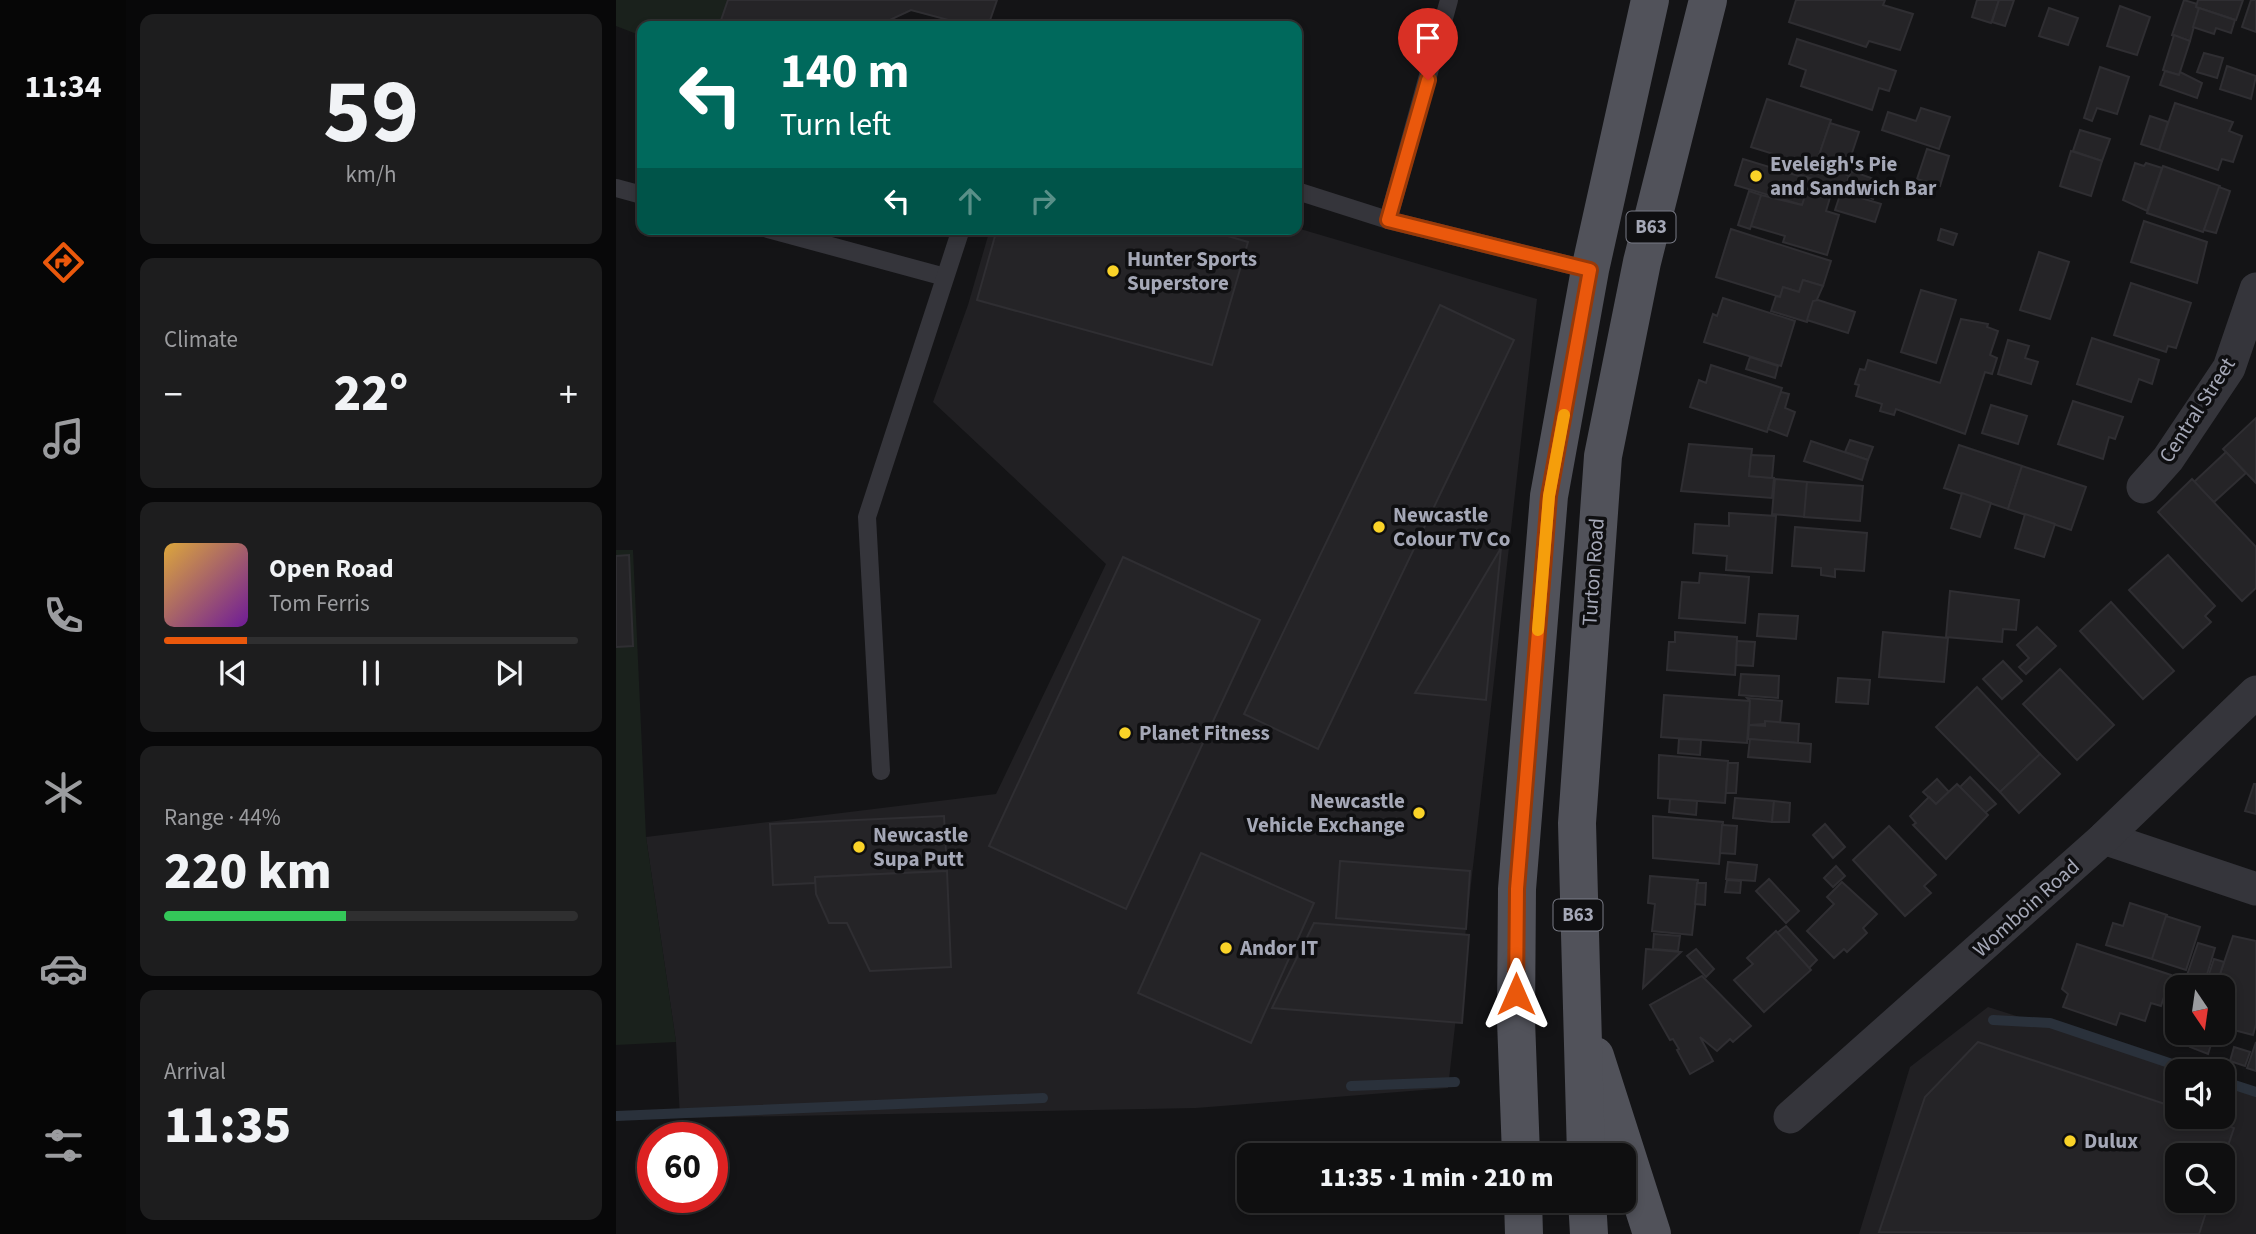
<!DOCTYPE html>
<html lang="en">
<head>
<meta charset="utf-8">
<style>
  :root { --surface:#0f0f10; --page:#1d1d1e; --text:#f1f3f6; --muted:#9b9c9f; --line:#2f2f30; --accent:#ea580c }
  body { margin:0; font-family:"Source Sans 3",sans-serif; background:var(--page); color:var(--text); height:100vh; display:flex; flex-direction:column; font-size:26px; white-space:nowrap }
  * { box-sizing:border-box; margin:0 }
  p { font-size:23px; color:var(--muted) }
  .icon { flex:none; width:38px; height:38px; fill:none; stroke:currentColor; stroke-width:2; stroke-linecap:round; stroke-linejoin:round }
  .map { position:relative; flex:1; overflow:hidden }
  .details { display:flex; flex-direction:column; gap:14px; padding:14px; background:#080809; width:490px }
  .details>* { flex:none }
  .hud { position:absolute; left:21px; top:21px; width:665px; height:214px; border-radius:14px; box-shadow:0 4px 10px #0003,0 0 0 2px var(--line); background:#00695c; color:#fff; overflow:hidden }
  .needle { width:46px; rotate:167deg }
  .controls { position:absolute; left:1549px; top:975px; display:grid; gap:14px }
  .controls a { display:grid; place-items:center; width:70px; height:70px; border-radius:14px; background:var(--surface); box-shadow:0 4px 10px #0003,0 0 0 2px var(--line); font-size:35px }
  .speed { position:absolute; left:21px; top:1122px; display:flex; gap:14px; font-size:35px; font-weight:700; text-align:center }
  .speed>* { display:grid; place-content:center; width:91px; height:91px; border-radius:50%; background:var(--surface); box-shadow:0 4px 10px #0003,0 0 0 2px var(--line); line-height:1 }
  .speed .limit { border:10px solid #d22; background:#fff; color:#111 }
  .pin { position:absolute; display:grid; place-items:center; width:60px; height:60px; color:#fff; margin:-72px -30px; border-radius:50% 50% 50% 0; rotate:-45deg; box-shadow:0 0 7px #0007 }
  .pin .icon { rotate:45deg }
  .me { position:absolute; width:77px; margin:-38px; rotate:0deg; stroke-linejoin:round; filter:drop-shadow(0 0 5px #0008) }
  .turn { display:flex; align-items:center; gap:24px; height:147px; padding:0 28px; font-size:32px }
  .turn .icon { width:91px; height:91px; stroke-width:2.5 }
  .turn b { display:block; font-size:49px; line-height:60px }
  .lanes { display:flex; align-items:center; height:66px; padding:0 28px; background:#0003; justify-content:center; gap:35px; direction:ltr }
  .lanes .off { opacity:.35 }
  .big { font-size:52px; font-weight:800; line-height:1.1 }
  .details .widget { flex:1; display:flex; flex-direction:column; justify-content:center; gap:10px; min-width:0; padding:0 24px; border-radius:14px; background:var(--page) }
  .details .dial { align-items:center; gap:0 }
  .dial b { font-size:91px; line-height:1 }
  .song { display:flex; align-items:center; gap:21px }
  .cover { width:84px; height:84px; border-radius:10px; background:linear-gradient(135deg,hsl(40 70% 55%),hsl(280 70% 35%)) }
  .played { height:7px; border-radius:4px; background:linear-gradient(90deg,var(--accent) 20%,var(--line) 20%) }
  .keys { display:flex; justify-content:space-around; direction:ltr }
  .heat { display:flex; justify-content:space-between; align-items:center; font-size:38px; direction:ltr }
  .charge { height:10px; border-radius:5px; background:linear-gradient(90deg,#34c759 44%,var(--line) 0) }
  .trip { position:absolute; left:621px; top:1143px; width:399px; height:70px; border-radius:14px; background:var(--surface); box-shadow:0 4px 10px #0003,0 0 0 2px var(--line); font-weight:800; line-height:70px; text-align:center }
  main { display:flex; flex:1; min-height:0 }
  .menu { display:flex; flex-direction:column; width:126px; justify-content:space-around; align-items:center; background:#060606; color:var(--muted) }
  .menu .icon { width:49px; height:49px }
  .menu .selected { color:var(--accent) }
  .menu b { font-size:32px; color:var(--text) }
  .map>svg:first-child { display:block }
  .built { fill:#212023; fill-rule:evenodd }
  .green { fill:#1a211c }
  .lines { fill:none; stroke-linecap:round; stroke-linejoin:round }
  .stream { stroke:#2a313b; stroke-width:10 }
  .building { fill:#252427; stroke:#2f2e32; stroke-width:2 }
  .service { stroke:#35353b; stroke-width:18 }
  .minor { stroke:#35353b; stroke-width:33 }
  .primary { stroke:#51525a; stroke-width:38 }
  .route-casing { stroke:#983908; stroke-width:18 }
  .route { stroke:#ea580c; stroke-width:12 }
  .slow { stroke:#f59e0b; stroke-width:12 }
  .poi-dot { fill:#fad328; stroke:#0f0f11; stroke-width:2.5 }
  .labels { text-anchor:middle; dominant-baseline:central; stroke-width:7; stroke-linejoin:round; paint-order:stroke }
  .shield { fill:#0f0f11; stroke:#787a85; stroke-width:2 }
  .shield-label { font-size:19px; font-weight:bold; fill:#a5a8b7 }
  .poi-label { font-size:21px; font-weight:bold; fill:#a5a8b7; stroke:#0f0f11; text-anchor:start }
  .street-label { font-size:21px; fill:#a5a8b7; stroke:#0f0f11 }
</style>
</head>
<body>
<main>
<nav class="menu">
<b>11:34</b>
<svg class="icon selected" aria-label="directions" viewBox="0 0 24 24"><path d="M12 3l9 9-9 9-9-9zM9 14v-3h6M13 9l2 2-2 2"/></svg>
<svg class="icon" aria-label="music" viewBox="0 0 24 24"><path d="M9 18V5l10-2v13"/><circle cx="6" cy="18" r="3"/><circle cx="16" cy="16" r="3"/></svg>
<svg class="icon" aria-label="phone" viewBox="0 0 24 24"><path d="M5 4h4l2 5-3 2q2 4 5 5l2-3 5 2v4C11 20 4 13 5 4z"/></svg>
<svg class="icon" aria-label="climate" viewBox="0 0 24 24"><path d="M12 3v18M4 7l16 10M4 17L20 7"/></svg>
<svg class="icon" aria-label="car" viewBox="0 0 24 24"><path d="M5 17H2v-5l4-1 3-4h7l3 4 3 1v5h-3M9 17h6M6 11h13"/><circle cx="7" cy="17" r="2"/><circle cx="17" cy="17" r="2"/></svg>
<svg class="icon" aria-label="filters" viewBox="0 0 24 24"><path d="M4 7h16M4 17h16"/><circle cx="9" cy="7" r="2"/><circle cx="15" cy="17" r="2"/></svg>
</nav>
<section class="details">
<div class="widget dial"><b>59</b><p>km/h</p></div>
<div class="widget"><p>Climate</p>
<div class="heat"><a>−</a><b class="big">22°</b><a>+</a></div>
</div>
<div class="widget">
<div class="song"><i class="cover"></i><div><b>Open Road</b><p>Tom Ferris</p></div></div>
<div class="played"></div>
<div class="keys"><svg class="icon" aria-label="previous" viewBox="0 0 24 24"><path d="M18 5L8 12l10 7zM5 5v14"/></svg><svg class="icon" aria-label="pause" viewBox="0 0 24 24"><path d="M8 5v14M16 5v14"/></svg><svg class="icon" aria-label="next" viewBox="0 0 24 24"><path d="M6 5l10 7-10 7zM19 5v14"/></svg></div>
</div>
<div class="widget"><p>Range · 44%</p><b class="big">220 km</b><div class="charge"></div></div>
<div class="widget"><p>Arrival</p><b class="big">11:35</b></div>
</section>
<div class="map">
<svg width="1640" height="1234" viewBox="0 0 1640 1234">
  <rect width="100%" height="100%" fill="#141416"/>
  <g class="built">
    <polygon points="681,228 921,299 832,1088 580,1108 64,1118 60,1042 30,837 380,794 490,564 317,402 352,305 374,229"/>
    <path d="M 1372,1007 L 1574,1071 L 1561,1071 L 1561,1116 L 1606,1116 L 1607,1081 L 1640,1092 L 1640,1234 L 1243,1234 L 1294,1067 ZM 1561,1155 L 1606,1155 L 1606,1200 L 1561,1200 Z"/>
  </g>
  <g class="green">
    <polygon points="0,0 381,0 372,26 355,26 295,11 261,26 26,26 26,36 0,26"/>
    <polygon points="0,550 17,550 30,837 60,1042 0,1045"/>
  </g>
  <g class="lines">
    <g class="stream">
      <polyline points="1377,1020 1434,1023 1577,1071"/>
      <polyline points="1606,1081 1640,1092"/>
      <polyline points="735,1086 839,1082"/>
      <polyline points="0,1116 427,1098"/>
    </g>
  </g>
  <g class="building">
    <polygon points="112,0 381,0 372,26 355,26 295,10 261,26 103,26"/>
    <polygon points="1180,0 1269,0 1267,5 1297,14 1284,50 1253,41 1250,47 1173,22"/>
    <polygon points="1361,0 1383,0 1375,23 1356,17"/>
    <polygon points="1383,0 1398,0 1389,26 1376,22"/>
    <polygon points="1568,0 1581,4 1580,7 1583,8 1574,41 1556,35"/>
    <polygon points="1582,0 1627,0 1620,20 1580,7"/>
    <polygon points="1635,0 1640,0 1640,32 1626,27"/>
    <polygon points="1504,6 1534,17 1521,55 1491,46"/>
    <polygon points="1433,8 1462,18 1452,45 1423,36"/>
    <polygon points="1583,8 1619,20 1615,33 1600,28 1598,34 1577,27"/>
    <polygon points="1558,35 1574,41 1563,75 1547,70"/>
    <polygon points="1181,39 1280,71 1273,91 1263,88 1256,110 1185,86 1190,70 1173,64"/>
    <polygon points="1588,53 1607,58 1601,78 1581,72"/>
    <polygon points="1611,66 1640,76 1635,99 1604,89"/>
    <polygon points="1484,67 1513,77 1501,114 1481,108 1476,121 1468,118"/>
    <polygon points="1549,71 1563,75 1564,72 1586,83 1581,98 1544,85"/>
    <polygon points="1151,99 1215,120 1199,167 1135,147"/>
    <polygon points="1559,103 1617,122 1613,131 1626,136 1617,162 1606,159 1602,170 1543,150"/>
    <polygon points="1305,108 1334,117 1323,149 1266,130 1272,112 1300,121"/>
    <polygon points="1534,116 1552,122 1543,150 1525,144"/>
    <polygon points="1214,123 1243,132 1229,174 1233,176 1229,189 1171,171 1174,159 1199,167"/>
    <polygon points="1464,130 1494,139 1486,161 1457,151"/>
    <polygon points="1311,149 1333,156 1324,186 1301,179"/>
    <polygon points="1455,151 1486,161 1475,196 1444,186"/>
    <polygon points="1127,159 1196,180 1186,205 1119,185"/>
    <polygon points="1519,163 1528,166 1530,163 1546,168 1531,211 1507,200"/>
    <polygon points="1547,166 1604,186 1587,232 1531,213"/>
    <polygon points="1235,171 1264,181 1257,199 1229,189"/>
    <polygon points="1193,184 1216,191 1210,211 1223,215 1211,255 1167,242 1169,236 1135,226 1145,195 1186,205"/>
    <polygon points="1603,187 1614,191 1600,233 1588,230"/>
    <polygon points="1133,191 1145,195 1134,229 1122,225"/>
    <polygon points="1225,192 1265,204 1259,222 1219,210"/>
    <polygon points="1528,221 1591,242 1581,283 1515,262"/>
    <polygon points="381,229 588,229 632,242 596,365 361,300"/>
    <polygon points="1115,229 1215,261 1207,286 1187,280 1183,292 1167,287 1164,297 1100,277"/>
    <polygon points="1325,229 1341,234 1337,245 1322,240"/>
    <polygon points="1423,252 1453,262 1434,319 1404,310"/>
    <polygon points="1187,280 1207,286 1191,322 1155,311 1160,296 1164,297 1167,287 1183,292"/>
    <polygon points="1515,283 1575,303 1560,348 1552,346 1550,352 1498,335"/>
    <polygon points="1305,290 1340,300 1320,363 1285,352"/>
    <polygon points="1107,298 1179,321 1165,366 1088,342 1097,314 1101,316"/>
    <polygon points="1202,300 1239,312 1232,333 1191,320 1197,301"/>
    <polygon points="824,305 898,340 702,749 628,714"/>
    <polygon points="1345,319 1372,324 1371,327 1382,331 1374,355 1381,358 1376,374 1369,372 1349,434 1280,409 1278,415 1264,411 1266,404 1240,396 1243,385 1239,384 1244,369 1249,370 1252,360 1324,383"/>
    <polygon points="1476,338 1543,360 1536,384 1523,379 1515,402 1461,384"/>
    <polygon points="1392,340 1413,346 1409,358 1422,362 1415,384 1382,374"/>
    <polygon points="1134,357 1162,366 1159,378 1130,369"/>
    <polygon points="1095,365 1166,388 1151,432 1074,407 1083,380 1090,383"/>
    <polygon points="1165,392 1173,394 1169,408 1179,412 1171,436 1152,429"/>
    <polygon points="1457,401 1507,417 1499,439 1493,437 1487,459 1442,444"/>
    <polygon points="1375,405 1411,416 1402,444 1366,433"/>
    <polygon points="1640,418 1640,483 1607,449"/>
    <polygon points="1234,440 1257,447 1252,460 1229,452"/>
    <polygon points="1195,441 1252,460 1246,480 1188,461"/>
    <polygon points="1073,444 1136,449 1133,476 1158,478 1156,498 1065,491"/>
    <polygon points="1343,445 1406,466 1392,509 1328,488"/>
    <polygon points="1610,452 1630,473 1598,502 1578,482"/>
    <polygon points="1135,455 1158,456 1156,478 1133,476"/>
    <polygon points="1406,466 1470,487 1455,530 1392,509"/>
    <polygon points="1159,479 1191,482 1189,517 1156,514"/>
    <polygon points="1576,479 1640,547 1640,588 1626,601 1542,512"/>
    <polygon points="1191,482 1247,486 1244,521 1188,517"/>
    <polygon points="1346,493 1375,503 1364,537 1335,528"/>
    <polygon points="1113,513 1160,516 1156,573 1110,570 1111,556 1077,553 1079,524 1113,526"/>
    <polygon points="1409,514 1439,524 1428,557 1399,548"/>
    <polygon points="1179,527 1251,533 1248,571 1219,569 1219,577 1205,575 1205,568 1176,566"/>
    <polygon points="885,548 870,700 799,693"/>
    <polygon points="13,555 17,646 0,647 0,556"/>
    <polygon points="1552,555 1599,606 1589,616 1595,622 1567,648 1513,590"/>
    <polygon points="507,557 644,620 510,909 373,846"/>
    <polygon points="1084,573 1133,577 1129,623 1063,618 1066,582 1083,583"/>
    <polygon points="1334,591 1403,600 1400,630 1387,629 1386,642 1330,637"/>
    <polygon points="1495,602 1558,671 1527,699 1464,631"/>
    <polygon points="1143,614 1182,616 1180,639 1141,636"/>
    <polygon points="1421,627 1440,646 1410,674 1403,667 1413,658 1401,645"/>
    <polygon points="1059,632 1121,637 1119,675 1051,670 1053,642 1059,642"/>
    <polygon points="1267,632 1332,638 1328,682 1263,677"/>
    <polygon points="1121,641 1139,642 1137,666 1120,665"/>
    <polygon points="1387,661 1406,681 1386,699 1367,679"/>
    <polygon points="1444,669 1498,725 1461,760 1407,704"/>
    <polygon points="1125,674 1163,676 1162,698 1123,695"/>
    <polygon points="1222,678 1254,680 1252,704 1220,702"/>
    <polygon points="1361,687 1424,754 1384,792 1320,727"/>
    <polygon points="1048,695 1134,701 1131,743 1045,737"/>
    <polygon points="1131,698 1166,701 1164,723 1133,725 1134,701"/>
    <polygon points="1149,721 1183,724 1182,743 1132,739 1133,725 1149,726"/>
    <polygon points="1063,739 1085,740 1084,755 1062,753"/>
    <polygon points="1134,739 1195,744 1194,762 1132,757"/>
    <polygon points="1424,754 1444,774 1403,813 1384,792"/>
    <polygon points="1043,755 1112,761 1109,803 1042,798"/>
    <polygon points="1112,763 1122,763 1120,793 1110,793"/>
    <polygon points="1354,777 1380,804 1369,813 1344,787"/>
    <polygon points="1321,779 1333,792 1320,804 1307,792"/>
    <polygon points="1341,784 1372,815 1330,859 1297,825 1300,823 1294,816 1313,797 1320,804"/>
    <polygon points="1638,784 1640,784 1640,814 1629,811"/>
    <polygon points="1119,798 1158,801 1156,822 1117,818"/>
    <polygon points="1054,799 1081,801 1080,815 1053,812"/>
    <polygon points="1158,801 1174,803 1173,822 1156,822"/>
    <polygon points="328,816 331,871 199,877 199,883 157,885 154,824"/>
    <polygon points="1037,816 1107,822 1103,864 1037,858"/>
    <polygon points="1209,824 1229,847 1217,858 1197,835"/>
    <polygon points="1106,825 1121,826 1119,854 1104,853"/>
    <polygon points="1273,826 1320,875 1308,886 1315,893 1289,916 1237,860"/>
    <polygon points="585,853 698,903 635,1043 522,993"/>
    <polygon points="724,861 854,871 850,929 720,918"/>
    <polygon points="1112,862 1141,865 1139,881 1110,879"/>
    <polygon points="1220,866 1229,876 1217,887 1208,878"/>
    <polygon points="331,871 335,967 254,971 231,923 213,923 200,894 199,877"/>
    <polygon points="1034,876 1082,880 1076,935 1036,931 1039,904 1032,903"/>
    <polygon points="1153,879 1183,911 1170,923 1140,891"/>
    <polygon points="1111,880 1125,881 1124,893 1109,892"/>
    <polygon points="1226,882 1261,914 1247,928 1251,933 1231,952 1228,949 1218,958 1191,931 1218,904 1211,897"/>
    <polygon points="1081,883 1090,883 1089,905 1079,904"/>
    <polygon points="1514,903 1551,915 1536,959 1490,945 1497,923 1507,926"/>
    <polygon points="1550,916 1584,927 1570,970 1536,959"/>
    <polygon points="698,923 853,935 846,1023 656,1008"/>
    <polygon points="1170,926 1201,960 1193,968 1161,933"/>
    <polygon points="1160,931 1195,970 1148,1012 1118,980 1137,964 1131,958"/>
    <polygon points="1038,934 1064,936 1062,951 1037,949"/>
    <polygon points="1617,936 1640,941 1640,1024 1637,1035 1606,1027 1606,987 1594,987 1600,986"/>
    <polygon points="1582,943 1599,948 1589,981 1571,975"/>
    <polygon points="1461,944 1555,975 1545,1006 1535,1003 1529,1021 1504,1013 1500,1025 1447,1007 1452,994 1446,989"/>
    <polygon points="1030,949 1065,952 1027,988"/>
    <polygon points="1080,949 1098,969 1090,977 1071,956"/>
    <polygon points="1598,959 1608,962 1600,986 1592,987 1589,986"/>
    <polygon points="1086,976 1135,1026 1117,1042 1114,1039 1101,1051 1084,1037 1097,1061 1074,1074 1061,1050 1063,1049 1057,1039 1054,1040 1034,1005"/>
    <polygon points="1579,1032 1599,1032 1592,1054 1574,1047"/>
    <polygon points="1362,1042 1561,1108 1561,1116 1585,1116 1618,1128 1606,1163 1606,1155 1561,1155 1561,1200 1594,1200 1583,1234 1263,1232 1309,1097"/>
    <polygon points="1640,1042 1640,1071 1631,1068"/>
    <polygon points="1618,1047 1634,1052 1629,1066 1614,1061"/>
  </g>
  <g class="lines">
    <g class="service">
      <polyline points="0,188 26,195"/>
      <polyline points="681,191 772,220 974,270"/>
      <polyline points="772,220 833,0"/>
      <polyline points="152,229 329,277"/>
      <polyline points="265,771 251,517 345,229"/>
    </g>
    <g class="minor">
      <polyline points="1527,487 1552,459 1613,368 1640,289"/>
      <polyline points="1488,838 1640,889"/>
      <polyline points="1174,1117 1488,838 1640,692"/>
    </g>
    <g class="primary">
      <polyline points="979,1056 1036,1234"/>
      <polyline points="905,1155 900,1020 901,889 933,496 974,270 1034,0"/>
      <polyline points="970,1155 961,823 987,456 1026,262 1092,0"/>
      <polyline points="907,1200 908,1234"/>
      <polyline points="971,1200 973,1234"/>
    </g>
  </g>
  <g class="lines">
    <g class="route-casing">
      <polyline id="route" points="812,80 772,220 974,270 933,496 901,889 900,994"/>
    </g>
    <use href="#route" class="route"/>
    <polyline class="slow" points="922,630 933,496 948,415"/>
  </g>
  <g class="poi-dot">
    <circle cx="1140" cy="176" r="7"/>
    <circle cx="497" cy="271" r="7"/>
    <circle cx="763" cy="527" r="7"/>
    <circle cx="509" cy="733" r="7"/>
    <circle cx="803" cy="813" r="7"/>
    <circle cx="243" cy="847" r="7"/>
    <circle cx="610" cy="948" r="7"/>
    <circle cx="1454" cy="1141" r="7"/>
  </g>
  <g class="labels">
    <g class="shield">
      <rect x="1010.5" y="211.5" width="49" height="31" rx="5"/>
      <rect x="937.5" y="899.5" width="49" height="31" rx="5"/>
    </g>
    <g class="shield-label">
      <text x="1035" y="227">B63</text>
      <text x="962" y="915">B63</text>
    </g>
    <g class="poi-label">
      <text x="1154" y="164">Eveleigh's Pie<tspan x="1154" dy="24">and Sandwich Bar</tspan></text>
      <text x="511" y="259">Hunter Sports<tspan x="511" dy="24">Superstore</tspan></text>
      <text x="777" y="515">Newcastle<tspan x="777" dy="24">Colour TV Co</tspan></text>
      <text x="523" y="733">Planet Fitness</text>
      <text x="789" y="801" text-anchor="end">Newcastle<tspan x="789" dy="24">Vehicle Exchange</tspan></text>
      <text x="257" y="835">Newcastle<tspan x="257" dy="24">Supa Putt</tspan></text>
      <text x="624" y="948">Andor IT</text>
      <text x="1468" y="1141">Dulux</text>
    </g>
    <g class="street-label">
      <text transform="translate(1581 410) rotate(-57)">Central Street</text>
      <text transform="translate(977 572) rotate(-86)">Turton Road</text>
      <text transform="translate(1410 908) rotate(-42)">Womboin Road</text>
    </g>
  </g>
</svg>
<div class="controls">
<a><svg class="needle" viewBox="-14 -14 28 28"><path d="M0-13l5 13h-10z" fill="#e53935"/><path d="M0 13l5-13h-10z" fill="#9b9c9f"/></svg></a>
<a><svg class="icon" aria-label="sound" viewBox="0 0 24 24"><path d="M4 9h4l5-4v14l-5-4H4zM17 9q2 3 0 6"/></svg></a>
<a><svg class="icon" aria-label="search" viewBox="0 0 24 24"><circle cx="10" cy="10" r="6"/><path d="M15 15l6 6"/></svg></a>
</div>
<div class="speed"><div class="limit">60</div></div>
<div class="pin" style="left:812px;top:80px;background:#d93025"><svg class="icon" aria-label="arrive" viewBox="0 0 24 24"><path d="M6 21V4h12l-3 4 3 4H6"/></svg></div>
<svg class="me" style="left:900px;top:994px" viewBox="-20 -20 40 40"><path d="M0-17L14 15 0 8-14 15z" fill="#ea580c" stroke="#fff" stroke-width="4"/></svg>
<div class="trip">11:35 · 1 min · 210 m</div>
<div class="hud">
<div class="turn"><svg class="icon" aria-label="left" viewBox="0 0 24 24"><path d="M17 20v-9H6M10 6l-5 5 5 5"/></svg><div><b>140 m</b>Turn left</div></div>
<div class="lanes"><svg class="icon" aria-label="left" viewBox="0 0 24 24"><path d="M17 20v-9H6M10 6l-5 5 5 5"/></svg><svg class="icon off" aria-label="ahead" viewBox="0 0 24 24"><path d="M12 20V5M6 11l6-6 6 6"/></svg><svg class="icon off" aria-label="right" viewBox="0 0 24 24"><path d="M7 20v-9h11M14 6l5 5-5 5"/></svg></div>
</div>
</div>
</main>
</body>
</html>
